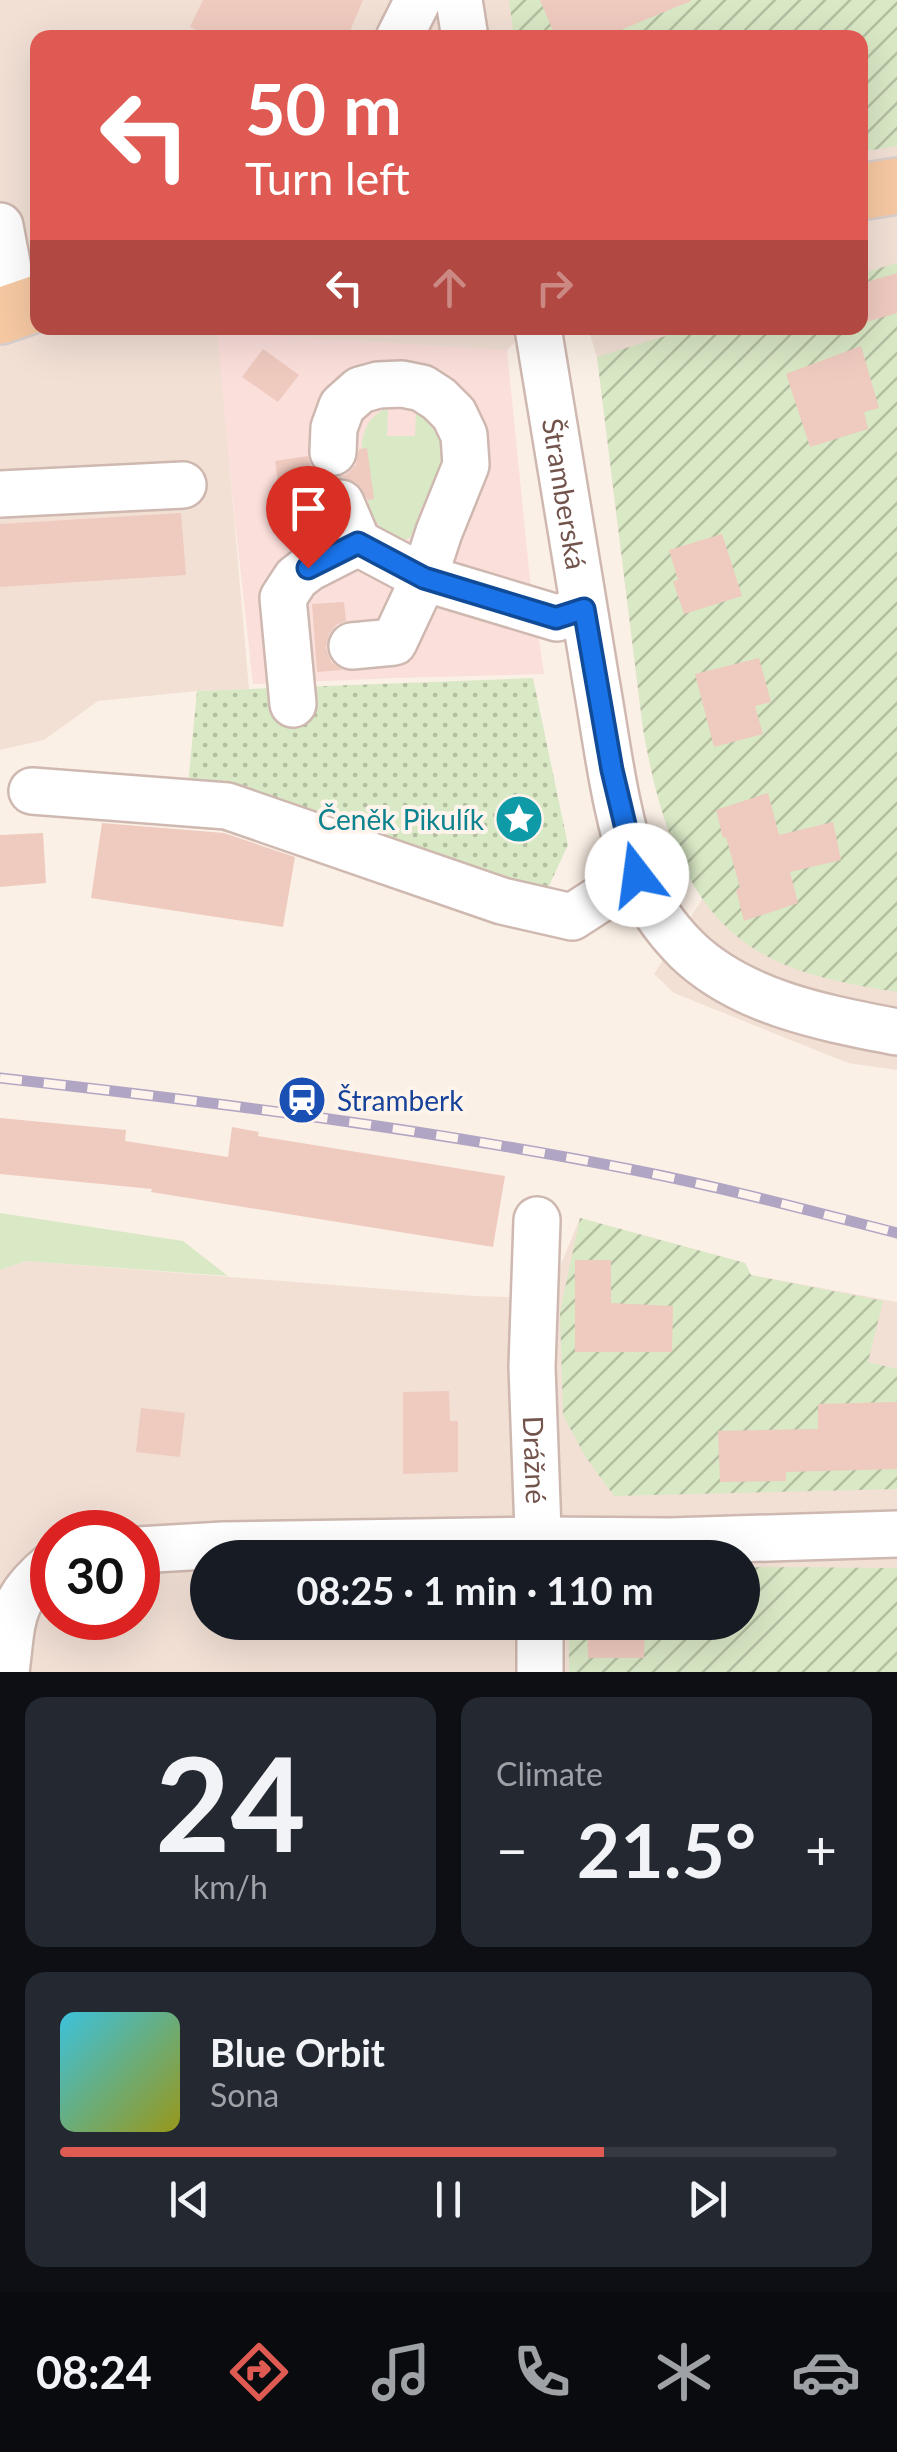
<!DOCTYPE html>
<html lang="en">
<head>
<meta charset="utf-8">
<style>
  :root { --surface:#171b24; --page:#242831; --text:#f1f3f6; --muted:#9ea1a6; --line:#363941; --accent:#de5a52 }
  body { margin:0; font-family:Lato,sans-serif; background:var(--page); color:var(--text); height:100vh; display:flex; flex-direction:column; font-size:38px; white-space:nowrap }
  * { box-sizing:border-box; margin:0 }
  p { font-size:32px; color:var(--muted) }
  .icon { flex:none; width:55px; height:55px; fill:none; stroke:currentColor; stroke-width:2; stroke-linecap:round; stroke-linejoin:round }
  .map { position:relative; height:1672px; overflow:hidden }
  .sheet { display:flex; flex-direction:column; gap:25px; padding:25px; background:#0d0f14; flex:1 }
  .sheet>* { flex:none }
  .guide { position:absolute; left:30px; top:30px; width:838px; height:305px; border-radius:20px; box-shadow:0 10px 40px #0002; background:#de5a52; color:#fff; overflow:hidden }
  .speed { position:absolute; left:30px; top:1510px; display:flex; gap:20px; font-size:50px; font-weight:700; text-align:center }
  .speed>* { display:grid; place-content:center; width:130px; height:130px; border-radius:50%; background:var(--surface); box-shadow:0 10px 40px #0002; line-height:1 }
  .speed .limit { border:15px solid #d22; background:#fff; color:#111 }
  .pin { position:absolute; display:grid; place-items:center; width:85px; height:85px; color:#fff; margin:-102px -42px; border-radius:50% 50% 50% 0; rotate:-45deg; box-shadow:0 0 10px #0007 }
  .pin .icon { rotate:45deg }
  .me { position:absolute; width:110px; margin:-55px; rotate:345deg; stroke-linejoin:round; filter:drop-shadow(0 0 8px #0008) }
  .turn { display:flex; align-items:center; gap:35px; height:210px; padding:0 50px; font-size:45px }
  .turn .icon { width:130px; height:130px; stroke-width:2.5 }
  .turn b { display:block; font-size:70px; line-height:85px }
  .lanes { display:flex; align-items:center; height:95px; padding:0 50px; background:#0003; justify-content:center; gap:50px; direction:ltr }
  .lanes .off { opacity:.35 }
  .big { font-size:75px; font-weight:700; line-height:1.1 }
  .sheet .card { flex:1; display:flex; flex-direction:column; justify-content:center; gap:15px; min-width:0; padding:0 35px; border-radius:20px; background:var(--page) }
  .sheet .dial { align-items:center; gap:0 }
  .dial b { font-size:130px; line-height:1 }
  .song { display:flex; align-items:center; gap:30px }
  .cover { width:120px; height:120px; border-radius:15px; background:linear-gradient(135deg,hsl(190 70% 55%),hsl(60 70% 35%)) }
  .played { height:10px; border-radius:5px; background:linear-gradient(90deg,var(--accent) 70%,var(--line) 70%) }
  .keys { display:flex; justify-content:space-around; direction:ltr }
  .heat { display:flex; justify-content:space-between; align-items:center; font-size:55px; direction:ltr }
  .sheet .tiles { flex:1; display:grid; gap:25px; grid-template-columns:1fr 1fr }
  .card:last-child { grid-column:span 2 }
  .trip { position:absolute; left:190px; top:1540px; width:570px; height:100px; border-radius:50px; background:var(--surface); box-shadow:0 10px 40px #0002; font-weight:700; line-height:100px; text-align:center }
  .dock { display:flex; height:160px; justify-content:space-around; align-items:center; background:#090b0e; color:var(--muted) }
  .dock .icon { width:70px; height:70px }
  .dock .current { color:var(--accent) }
  .dock b { font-size:45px; color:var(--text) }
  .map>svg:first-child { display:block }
  .residential { fill:#f2e0d5; fill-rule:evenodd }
  .commercial { fill:#fbdfdb }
  .grass { fill:#d9e8c5 }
  .park { fill:url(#park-dots) }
  .garden { fill:url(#garden-furrows) }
  .building { fill:#efcabf }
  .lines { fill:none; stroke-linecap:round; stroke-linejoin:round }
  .minor-casing { stroke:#ceb8b0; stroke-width:50 }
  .major-casing { stroke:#d8cfcd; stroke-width:60 }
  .minor { stroke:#fff; stroke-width:45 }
  .major { stroke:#f6c9a3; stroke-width:55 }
  .rail-casing { stroke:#b1a5c4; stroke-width:11 }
  .rail { stroke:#fef4ec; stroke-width:8; stroke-dasharray:22; stroke-linecap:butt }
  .route-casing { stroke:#114b97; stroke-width:25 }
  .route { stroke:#1a73e8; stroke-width:18 }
  .labels { text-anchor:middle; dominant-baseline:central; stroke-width:8; stroke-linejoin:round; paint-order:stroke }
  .street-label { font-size:28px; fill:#73544c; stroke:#fef4ec }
  .culture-label { font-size:28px; fill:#0d838f; stroke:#fef4ec; text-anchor:end }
  .transit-label { font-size:28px; fill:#164399; stroke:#fef4ec; text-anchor:start }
</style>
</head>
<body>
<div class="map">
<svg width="897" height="1672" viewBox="0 0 897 1672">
  <defs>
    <pattern id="park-dots" width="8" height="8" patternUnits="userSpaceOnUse" patternTransform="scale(2.5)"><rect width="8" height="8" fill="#d9e8c5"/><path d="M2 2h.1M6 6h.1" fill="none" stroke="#b4bfa2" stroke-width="1.8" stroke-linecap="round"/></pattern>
    <pattern id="garden-furrows" width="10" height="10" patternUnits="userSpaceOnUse" patternTransform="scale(2.5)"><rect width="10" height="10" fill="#d9e8c5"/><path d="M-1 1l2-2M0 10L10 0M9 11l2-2" fill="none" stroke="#b4bfa2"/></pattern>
  </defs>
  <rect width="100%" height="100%" fill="#fbf0e6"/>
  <g class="residential">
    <polygon points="0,0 897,0 897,1070 848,1063 674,993 654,974 703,898 681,861 664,818 652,775 643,729 597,357 588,328 860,328 860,38 38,38 38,328 530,328 507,350 218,333 249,689 197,691 98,701 44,740 0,750"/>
    <path d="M 580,1218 L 745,1263 L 751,1275 L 897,1302 L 897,1672 L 0,1672 L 0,1270 L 26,1261 L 475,1296 L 547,1298 ZM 52,1532 L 138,1532 L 138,1618 L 52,1618 ZM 208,1558 L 742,1558 L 742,1622 L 208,1622 Z"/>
  </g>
  <polygon class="commercial" points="217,332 507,350 530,579 544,674 396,678 253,684 234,513"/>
  <g class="grass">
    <path d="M 384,409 L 388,411 L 387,436 L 415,436 L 416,412 L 421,410 L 437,423 L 445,439 L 443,470 L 421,508 L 412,536 L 404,541 C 391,537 381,531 374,518 C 368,509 368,498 366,488 C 361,459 354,426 384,409 Z"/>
    <polygon points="0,1213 183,1241 228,1276 26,1261 0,1270"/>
  </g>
  <polygon class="park" points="533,678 568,845 540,905 188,785 197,691"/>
  <g class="garden">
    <polygon points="509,0 897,0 897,146 860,152 860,38 514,37"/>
    <path d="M 897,263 L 897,992 C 848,984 792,975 750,946 C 680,899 657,807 643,729 L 597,357 L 692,328 L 860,328 L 860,274 Z"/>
    <polygon points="580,1218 745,1263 751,1275 883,1301 868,1362 897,1369 897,1489 614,1496 585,1456 563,1415 560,1312"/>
    <polygon points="743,1567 897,1568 897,1672 569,1672 569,1623 742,1622"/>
  </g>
  <g class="building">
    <polygon points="203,0 363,0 347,38 214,38 190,27"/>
    <polygon points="540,0 691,0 691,1 601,38 556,38"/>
    <polygon points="897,273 897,313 860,324 860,284"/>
    <polygon points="861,346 879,408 864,412 868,429 810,447 786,374"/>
    <polygon points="263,349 299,375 278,402 242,377"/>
    <polygon points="367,448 374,499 368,500 357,483 343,477 332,479 321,487 315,499 316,507 283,512 275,461 308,456 310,465 318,474 333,478 346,475 356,465 359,449"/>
    <polygon points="181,513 186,575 0,587 0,524"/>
    <polygon points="722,534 742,596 684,614 673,581 678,580 669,550"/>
    <polygon points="344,602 346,621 336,625 329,634 326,648 331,662 342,670 317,672 312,604"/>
    <polygon points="759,658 771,702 755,706 763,734 714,747 695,674"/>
    <polygon points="768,793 779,835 833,822 841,860 790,872 798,903 744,921 736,890 740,888 726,837 723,838 716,810"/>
    <polygon points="102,823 224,833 295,857 283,927 91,898"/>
    <polygon points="43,833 46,883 0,887 0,835"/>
    <polygon points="0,1118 126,1130 125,1141 228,1157 232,1127 259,1132 258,1136 505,1176 493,1247 151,1192 152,1189 0,1174"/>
    <polygon points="575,1260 611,1260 611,1303 673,1306 672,1352 575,1352"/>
    <polygon points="449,1391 450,1421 458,1421 458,1472 403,1474 403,1392"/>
    <polygon points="897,1402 897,1469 786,1472 786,1481 720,1482 718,1431 818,1429 818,1404"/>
    <polygon points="141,1408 185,1413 180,1457 136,1452"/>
    <polygon points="587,1622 645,1622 644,1658 588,1658"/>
  </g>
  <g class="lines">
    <g class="minor-casing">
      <g id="minor">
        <polyline points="459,0 465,38"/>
        <polyline points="399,38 418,0"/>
        <polyline points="0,226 16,311"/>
        <path id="s1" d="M 538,328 C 557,445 576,563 596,681 C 607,743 615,815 637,874 C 647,902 666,929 687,950 C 742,1003 825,1018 897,1032"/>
        <polyline points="333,452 334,428 342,406 360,390 378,385 402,384 422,388 439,399 454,414 464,435 466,465 439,532 424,578 394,642 352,646"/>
        <polyline points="0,494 183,485"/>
        <polyline points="341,503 358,543 424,578 557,618 583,609"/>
        <polyline points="293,704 283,598 296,578 309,568 358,543"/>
        <polyline points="32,791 227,806 502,901 572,917 637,875"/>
        <path id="s2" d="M 537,1220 L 532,1367 L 539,1558"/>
        <polyline points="138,1550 223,1545 539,1540 670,1541 897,1534"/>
        <polyline points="540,1622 540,1672"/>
        <path d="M 6,1672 C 13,1619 8,1601 52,1565"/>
      </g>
    </g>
    <g class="major-casing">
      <g id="major">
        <polyline points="860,192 897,186"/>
        <polyline points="0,316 38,303"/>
      </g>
    </g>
    <use href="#minor" class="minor"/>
    <use href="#major" class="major"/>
    <g class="rail-casing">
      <path id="rail" d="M 0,1078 C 214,1102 427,1129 639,1171 C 725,1188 811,1211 897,1233"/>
    </g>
    <use href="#rail" class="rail"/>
  </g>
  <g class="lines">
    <g class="route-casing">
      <polyline id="route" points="308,568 358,543 424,578 556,618 584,609 612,770 637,875"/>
    </g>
    <use href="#route" class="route"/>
  </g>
  <defs>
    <g id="sight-disc" transform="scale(2.5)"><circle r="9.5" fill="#0f9aa8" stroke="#fef4ec"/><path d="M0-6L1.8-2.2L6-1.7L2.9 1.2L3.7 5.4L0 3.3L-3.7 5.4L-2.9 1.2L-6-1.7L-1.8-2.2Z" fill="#fff"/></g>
    <g id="station-disc" transform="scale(2.5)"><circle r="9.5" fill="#1a4fb4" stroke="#fef4ec"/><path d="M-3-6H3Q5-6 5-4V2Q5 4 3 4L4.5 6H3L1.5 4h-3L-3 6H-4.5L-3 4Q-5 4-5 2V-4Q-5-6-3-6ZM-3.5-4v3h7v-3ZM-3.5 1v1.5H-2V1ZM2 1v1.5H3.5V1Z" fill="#fff"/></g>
  </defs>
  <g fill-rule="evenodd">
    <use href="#sight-disc" x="519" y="819"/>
    <use href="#station-disc" x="302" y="1100"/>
  </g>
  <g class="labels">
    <g class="street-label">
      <text stroke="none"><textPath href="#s1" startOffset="168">Štramberská</textPath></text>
      <text stroke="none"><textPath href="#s2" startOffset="240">Drážné</textPath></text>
    </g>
    <g class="culture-label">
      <text x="484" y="819">Čeněk Pikulík</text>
    </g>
    <g class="transit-label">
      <text x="337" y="1100">Štramberk</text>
    </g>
  </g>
</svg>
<div class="speed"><div class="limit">30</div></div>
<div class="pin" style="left:308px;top:568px;background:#d93025"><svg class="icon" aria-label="arrive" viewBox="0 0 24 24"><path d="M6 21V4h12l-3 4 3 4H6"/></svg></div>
<svg class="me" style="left:637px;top:875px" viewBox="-20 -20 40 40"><circle r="19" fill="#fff"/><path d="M0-13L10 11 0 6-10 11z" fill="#1a73e8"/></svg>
<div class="trip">08:25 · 1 min · 110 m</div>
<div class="guide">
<div class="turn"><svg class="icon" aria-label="left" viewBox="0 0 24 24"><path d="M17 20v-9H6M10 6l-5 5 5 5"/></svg><div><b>50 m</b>Turn left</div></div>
<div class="lanes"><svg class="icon" aria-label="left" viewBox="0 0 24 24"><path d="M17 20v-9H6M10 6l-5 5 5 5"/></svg><svg class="icon off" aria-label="ahead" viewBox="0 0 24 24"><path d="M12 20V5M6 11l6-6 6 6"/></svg><svg class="icon off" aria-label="right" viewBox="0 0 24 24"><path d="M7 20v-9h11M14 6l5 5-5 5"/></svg></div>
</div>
</div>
<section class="sheet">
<div class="tiles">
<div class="card dial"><b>24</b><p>km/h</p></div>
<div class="card"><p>Climate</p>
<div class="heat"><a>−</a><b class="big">21.5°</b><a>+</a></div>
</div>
<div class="card">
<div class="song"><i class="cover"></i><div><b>Blue Orbit</b><p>Sona</p></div></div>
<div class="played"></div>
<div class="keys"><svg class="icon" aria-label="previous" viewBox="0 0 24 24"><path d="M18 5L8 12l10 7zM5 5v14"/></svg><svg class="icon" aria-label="pause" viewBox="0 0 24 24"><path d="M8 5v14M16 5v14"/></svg><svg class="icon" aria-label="next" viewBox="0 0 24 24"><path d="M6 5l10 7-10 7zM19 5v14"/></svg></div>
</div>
</div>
</section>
<nav class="dock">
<b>08:24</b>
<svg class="icon current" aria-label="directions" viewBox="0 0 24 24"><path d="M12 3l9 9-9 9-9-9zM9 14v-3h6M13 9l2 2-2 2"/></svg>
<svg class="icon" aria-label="music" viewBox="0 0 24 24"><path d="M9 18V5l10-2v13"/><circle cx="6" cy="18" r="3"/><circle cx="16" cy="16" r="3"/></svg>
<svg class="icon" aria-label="phone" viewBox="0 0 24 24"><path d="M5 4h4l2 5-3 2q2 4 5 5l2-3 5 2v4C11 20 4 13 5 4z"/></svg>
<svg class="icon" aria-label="climate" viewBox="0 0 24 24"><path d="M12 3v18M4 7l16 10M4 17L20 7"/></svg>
<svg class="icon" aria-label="car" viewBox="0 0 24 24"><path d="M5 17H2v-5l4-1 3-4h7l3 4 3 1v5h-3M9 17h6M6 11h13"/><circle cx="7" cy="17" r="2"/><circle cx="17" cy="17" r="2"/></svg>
</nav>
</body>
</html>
